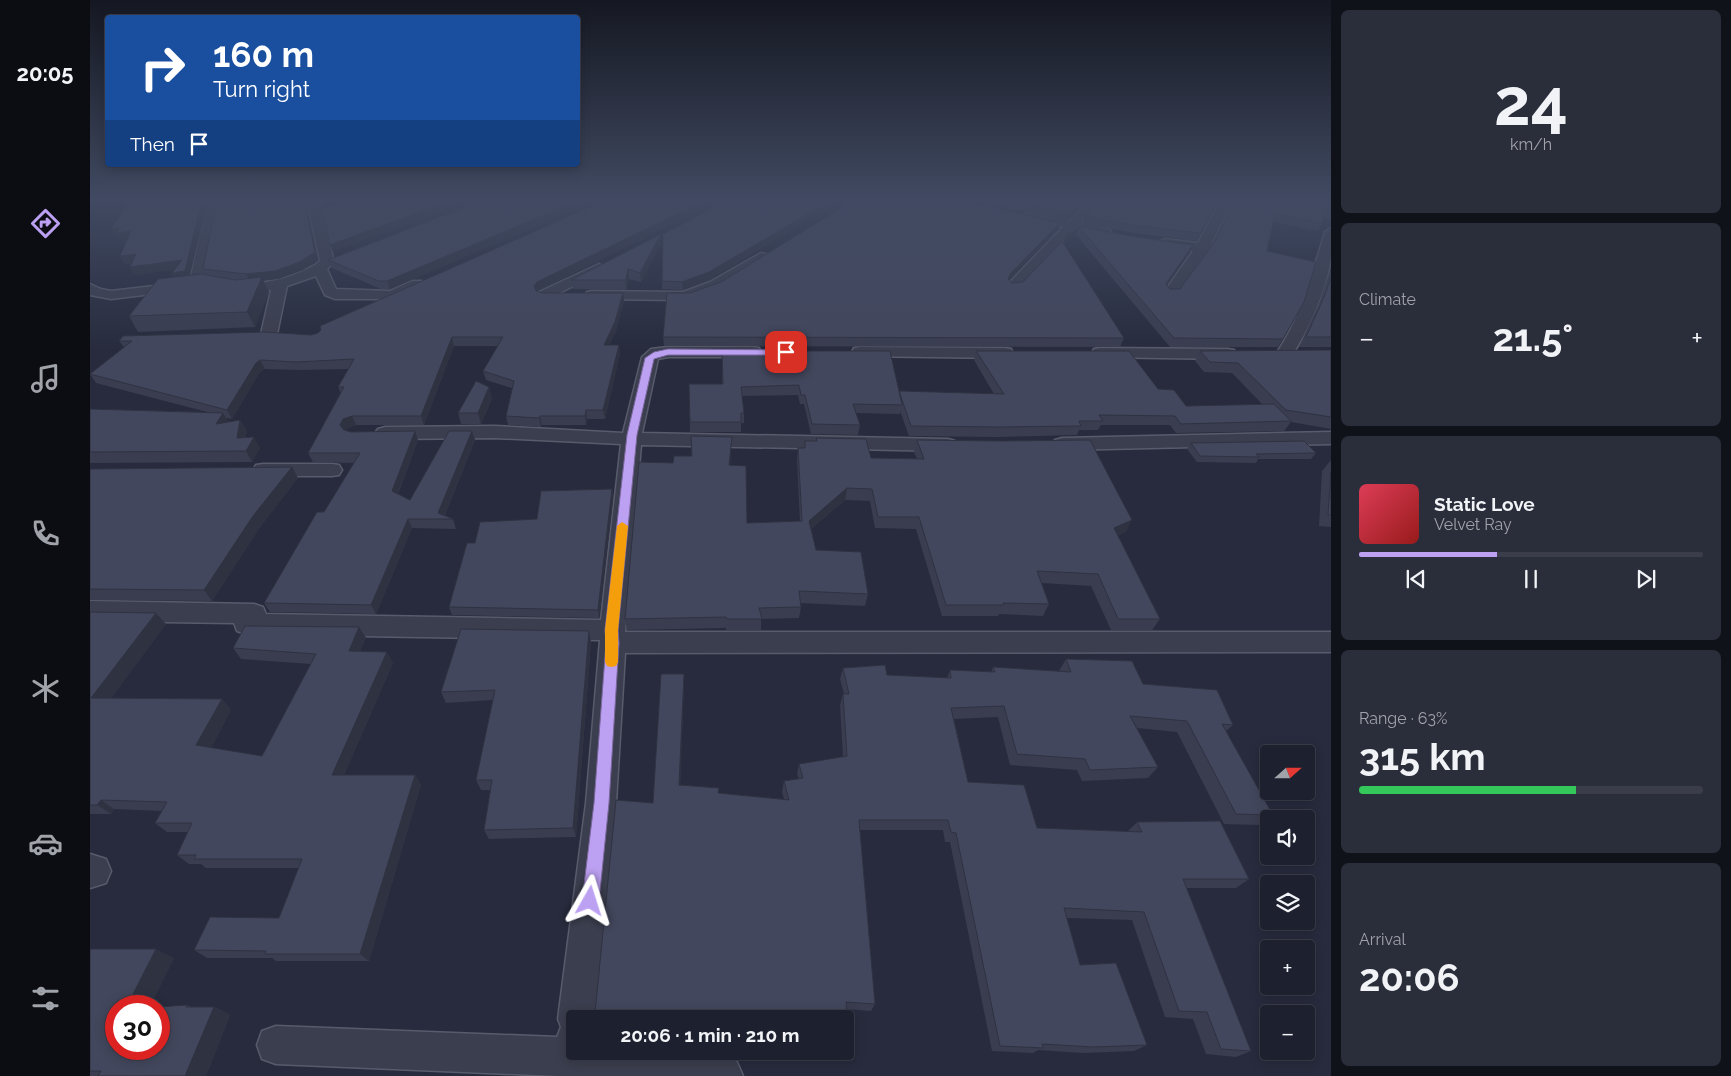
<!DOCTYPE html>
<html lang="en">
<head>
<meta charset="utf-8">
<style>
  :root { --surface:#1d202e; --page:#2a2d3a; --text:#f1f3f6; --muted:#a0a3aa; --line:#3b3e4a; --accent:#bca0f2 }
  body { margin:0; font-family:Raleway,sans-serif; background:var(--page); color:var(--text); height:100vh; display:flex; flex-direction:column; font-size:19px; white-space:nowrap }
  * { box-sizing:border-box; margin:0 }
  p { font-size:16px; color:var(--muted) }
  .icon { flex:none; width:28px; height:28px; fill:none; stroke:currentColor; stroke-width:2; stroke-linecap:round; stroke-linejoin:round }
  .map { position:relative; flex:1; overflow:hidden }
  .side { display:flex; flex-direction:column; gap:10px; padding:10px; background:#101219; width:400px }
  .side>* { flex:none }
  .guide { position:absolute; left:15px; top:15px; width:475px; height:152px; border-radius:5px; box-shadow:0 2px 12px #0003,0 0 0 1px var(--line); background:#1a4fa0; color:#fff; overflow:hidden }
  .needle { width:32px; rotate:69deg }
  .fabs { position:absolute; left:1170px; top:745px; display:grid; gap:10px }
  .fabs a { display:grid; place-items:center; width:55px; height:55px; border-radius:5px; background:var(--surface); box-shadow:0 2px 12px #0003,0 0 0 1px var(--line); font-size:25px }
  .speed { position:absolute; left:15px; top:995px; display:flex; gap:10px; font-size:25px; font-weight:700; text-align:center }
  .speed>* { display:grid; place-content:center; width:65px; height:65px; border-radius:50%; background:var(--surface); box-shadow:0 2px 12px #0003,0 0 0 1px var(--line); line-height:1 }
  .speed .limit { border:8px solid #d22; background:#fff; color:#111 }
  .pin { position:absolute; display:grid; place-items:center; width:42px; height:42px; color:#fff; margin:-21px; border-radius:10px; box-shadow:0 2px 8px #0006 }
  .me { position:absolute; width:55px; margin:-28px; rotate:6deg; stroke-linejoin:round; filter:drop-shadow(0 0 4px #0008) }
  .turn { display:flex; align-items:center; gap:18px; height:105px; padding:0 25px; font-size:22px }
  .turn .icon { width:65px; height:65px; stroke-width:2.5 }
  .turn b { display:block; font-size:35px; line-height:42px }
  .then { display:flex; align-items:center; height:48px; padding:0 25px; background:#0003; gap:10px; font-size:19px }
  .big { font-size:38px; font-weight:700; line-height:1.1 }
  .side .tile { flex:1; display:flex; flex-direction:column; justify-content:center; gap:8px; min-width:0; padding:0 18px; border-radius:8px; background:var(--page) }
  .side .dial { align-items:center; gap:0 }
  .dial b { font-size:65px; line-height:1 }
  .song { display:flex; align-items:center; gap:15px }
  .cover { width:60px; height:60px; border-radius:8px; background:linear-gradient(135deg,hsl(350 70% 55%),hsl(0 70% 35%)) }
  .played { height:5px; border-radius:2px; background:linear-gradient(90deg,var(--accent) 40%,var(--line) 40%) }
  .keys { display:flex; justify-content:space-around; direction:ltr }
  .heat { display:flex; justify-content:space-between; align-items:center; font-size:28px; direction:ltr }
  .charge { height:8px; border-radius:4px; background:linear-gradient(90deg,#34c759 63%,var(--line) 0) }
  .trip { position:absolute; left:476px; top:1010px; width:288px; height:50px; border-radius:5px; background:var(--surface); box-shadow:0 2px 12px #0003,0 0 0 1px var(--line); font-weight:700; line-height:50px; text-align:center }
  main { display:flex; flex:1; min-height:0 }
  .menu { display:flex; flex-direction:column; width:90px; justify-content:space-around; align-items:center; background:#0c0d12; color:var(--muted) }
  .menu .icon { width:35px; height:35px }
  .menu .selected { color:var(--accent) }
  .menu b { font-size:22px; color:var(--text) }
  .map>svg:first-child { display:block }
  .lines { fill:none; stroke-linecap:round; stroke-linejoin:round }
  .street-casing { stroke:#585b6b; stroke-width:3 }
  .street { fill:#3b3e4e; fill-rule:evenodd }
  .wall { fill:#3a3d50 }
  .shaded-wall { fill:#2f3241 }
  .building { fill:#43475d; stroke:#2f3241 }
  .route { fill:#bca0f2; stroke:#7a689d }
  .slow { fill:#f59e0b }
</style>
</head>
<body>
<main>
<nav class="menu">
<b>20:05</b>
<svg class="icon selected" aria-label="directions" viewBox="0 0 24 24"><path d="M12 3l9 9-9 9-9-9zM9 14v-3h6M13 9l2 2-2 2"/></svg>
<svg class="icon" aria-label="music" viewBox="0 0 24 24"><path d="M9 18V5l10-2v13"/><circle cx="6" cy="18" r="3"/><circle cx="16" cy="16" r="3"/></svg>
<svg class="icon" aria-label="phone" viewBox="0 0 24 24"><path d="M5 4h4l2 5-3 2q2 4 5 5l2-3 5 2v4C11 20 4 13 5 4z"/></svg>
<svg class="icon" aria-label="climate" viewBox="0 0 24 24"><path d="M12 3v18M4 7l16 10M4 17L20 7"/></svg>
<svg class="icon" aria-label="car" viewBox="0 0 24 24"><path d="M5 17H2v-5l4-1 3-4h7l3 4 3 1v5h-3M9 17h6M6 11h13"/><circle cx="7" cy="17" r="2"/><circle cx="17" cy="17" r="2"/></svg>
<svg class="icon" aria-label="filters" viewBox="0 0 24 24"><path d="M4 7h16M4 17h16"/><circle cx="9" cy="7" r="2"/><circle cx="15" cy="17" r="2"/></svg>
</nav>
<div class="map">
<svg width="1241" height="1076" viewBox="0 0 1241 1076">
  <rect width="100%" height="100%" fill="#272b3d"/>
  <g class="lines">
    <g class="street-casing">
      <g id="street">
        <path d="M 118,200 L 130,200 L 115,278 C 155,288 188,285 225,265 L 230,261 L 217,200 L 229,200 L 244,262 L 237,269 L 246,289 L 300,291 L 322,281 L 332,281 L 334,284 L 332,287 L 302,299 L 245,299 L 235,295 L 226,276 L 197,286 L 187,334 L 185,337 L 173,337 L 171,334 L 181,290 L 153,293 L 102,283 L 100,280 Z"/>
        <polygon points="1001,200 1014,200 991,223 1019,229 1021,232 1019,235 1015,236 984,230 929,289 919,289 917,286 919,283 973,227 935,220 933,217 935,214 939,213 979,221"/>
        <polygon points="1131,200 1143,200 1119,248 1086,295 1076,295 1074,292 1103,251 1074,247 1067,243 1074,239 1108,243"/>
        <path d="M 1241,228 C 1241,237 1241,247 1241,256 C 1238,287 1218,332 1200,358 L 1188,358 L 1186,354 C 1211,317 1222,275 1235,232 Z"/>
        <polygon points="671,253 676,254 678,257 676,260 630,288 595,300 502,299 497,298 495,295 497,292 502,291 593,292 620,282"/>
        <polygon points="509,264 516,268 514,271 459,298 449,298 447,295 449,292"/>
        <polygon points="89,283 94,284 96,287 94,290 21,299 0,295 0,284 11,289 21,291"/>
        <polygon points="578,347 663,347 669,348 671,352 669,356 663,357 578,357 568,359 552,433 858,439 865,441 868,445 865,449 858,451 551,445 535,632 1241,632 1241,652 535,653 526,803 506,1019 485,1019 485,1051 633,1056 647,1062 653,1076 469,1076 186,1064 172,1059 167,1045 172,1031 186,1026 467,1037 471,1027 468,1019 496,803 510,640 156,634 147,631 144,623 0,621 0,601 164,604 173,607 176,614 511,620 531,444 405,438 295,439 288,437 285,433 288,429 295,427 405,426 533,433 552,357 561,349"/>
        <polygon points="770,347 915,348 921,349 923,353 921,357 915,358 764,356 762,352 764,348"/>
        <polygon points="1010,348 1138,349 1144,350 1146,354 1144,358 1138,359 1004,357 1002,353 1004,349"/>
        <polygon points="1241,432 1241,444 972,450 965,448 962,444 965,440 972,438"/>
        <polygon points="173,464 242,464 249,465 252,470 249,475 242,476 173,476 166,475 163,470 166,465"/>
        <polygon points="0,854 16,859 21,871 16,883 0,888"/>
      </g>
    </g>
    <use href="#street" class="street"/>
  </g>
  <g class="wall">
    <polygon points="215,200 228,260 213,270 188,279 173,280 179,292 165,327 48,332 39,316 84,277 82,273 85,269 44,275 42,263 35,264 30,256 37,240 32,241 29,236 26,236 21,229 100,275 116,275 113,269"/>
    <polygon points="394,200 508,200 300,289 291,289 242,268 238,260"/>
    <polygon points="516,200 630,200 447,291 453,293 533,293 534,301 526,331 519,345 529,345 530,354 515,419 497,419 496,425 452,425 451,427 418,425 416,416 422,388 396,380 393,371 408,346 364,346 334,425 266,425 258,428 256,430 261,432 328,440 308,494 320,500 382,431 385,440 355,515 363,519 366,529 322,528 286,614 180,612 174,603 234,512 264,463 223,462 218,453 251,394 248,387 259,369 210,370 175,369 170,372 142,419 136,418 139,422 150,420 157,431 155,438 170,448 162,462 0,463 0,409 117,412 6,383 0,374 34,347 29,341 221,335 228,333"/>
    <polygon points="886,200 998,200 976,221"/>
    <polygon points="1129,200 1107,241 1044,233 993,224 996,216"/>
    <polygon points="1144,200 1241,200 1241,219 1234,217 1232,223 1228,231 1183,222 1177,251 1193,339 1188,347 1080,347 986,235 974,244 1034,338 1030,347 574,346 573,337 600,293 631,282 970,223 967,230 919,280 922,283 933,282 973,244 975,237 986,226 1100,252 1077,285 1080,289 1090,289 1124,241 1145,201"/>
    <polygon points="571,243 551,282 539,279 536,290 483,289 481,280"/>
    <polygon points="1241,271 1241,347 1209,347 1229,304 1239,274"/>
    <polygon points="619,280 593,290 572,289 572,281"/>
    <polygon points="1241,350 1241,429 1201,422 1194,431 1086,433 1080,425 1011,425 1008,430 989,430 987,435 906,437 819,436 810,411 810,414 766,413 770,425 768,435 721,434 714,404 710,404 708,395 652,396 654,413 654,423 651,423 651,432 600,432 599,384 632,384 632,351 809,391 904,394 884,360 886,351 1068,389 1096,406 1173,405 1142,373 1114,372 1105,361 1110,351"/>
    <polygon points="399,387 402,399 391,424 371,424 368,413"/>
    <polygon points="601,436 641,448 640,465 657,523 710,521 707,459 708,448 714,448 715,441 726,441 726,438 781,458 827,459 824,452 827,440 1036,532 1028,535 1070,619 1062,630 1021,630 1001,586 952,583 959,604 953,616 909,614 908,616 852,616 826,529 785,528 780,501 755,500 721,529 726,550 778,594 775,606 710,603 711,607 709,618 671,619 671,630 636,630 636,628 537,630 535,619 583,463 601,456"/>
    <polygon points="1101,443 1226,453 1221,459 1168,459 1166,463 1107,462 1097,449"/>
    <polygon points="1241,460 1241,527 1229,526 1232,471"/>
    <polygon points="0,469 208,478 170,527 122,601 0,600"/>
    <polygon points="522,489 523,498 509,618 362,615 359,607 385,543"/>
    <polygon points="0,612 76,624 21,698 132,699 141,710 121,748 172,756 221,664 151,659 143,648 269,627 276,638 270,651 303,663 254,775 325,775 331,785 279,961 186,961 182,958 117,958 104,950 189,918 209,868 116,868 111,864 99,864 87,855 98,832 77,832 65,823 72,811 24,809 21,814 0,814"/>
    <polygon points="499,631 501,642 486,837 399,839 394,830 401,790 391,790 386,780 403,700 356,703 351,692"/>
    <polygon points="976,659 1042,661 1053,684 1127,690 1143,725 1136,731 1183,815 1170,825 1134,824 1087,732 1047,728 1068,767 1058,778 992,781 987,770 920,765 908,717 864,719 878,782 934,785 947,828 1037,832 1047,822 1130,821 1159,879 1146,888 1097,888 1161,1051 1146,1057 1116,1054 1103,1019 1075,1017 1042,920 977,918 990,965 1026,963 1057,1045 1044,1051 993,1053 948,1050 943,1053 902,1051 860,842 855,842 853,830 770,830 785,1004 781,1011 757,1009 760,1046 756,1051 753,1051 755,1051 755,1019 485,1019 485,1043 483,1040 483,1014 503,1014 505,1013 526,800 563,803 571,674 594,674 594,685 590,785 629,788 629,793 694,799 692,792 694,781 709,779 707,774 709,764 753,757 750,705 753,694 754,694 750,679 753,668 795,665 797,675 857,678 860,670 901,672 903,667 969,671"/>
    <polygon points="0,949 84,958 60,1006 26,1006 26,1049 97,1005 101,1007 124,1007 140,1015 116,1076 0,1076"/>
    <polygon points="570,1051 717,1051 717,1055 714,1061 678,1060 678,1057 577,1052"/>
  </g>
  <g class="shaded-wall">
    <polygon points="112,200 118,200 99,279 86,281 82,273 96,268 44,275 40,267"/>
    <polygon points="214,200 215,200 228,260 213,270 188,279 173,280 179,292 165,327 157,312 160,282 156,274"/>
    <polygon points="230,200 254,200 232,205"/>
    <polygon points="362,200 383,200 243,252 240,245"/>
    <polygon points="490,200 508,200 300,289 297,281"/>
    <polygon points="616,200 630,200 448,290 445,294 444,286 447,282"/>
    <polygon points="742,200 753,200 619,280 593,290 592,282"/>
    <polygon points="993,200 998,200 976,221 979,214"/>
    <polygon points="970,223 967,230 918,282 920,274"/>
    <polygon points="989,227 986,235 973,245 975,237"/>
    <polygon points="30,228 41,231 45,239 32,241 29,236 26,236 21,229"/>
    <polygon points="571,234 571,243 551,282 550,273"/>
    <polygon points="1103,245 1100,252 1072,292 1076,284"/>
    <polygon points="46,254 50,261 35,264 30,256"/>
    <polygon points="538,269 539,279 536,290 536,280"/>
    <polygon points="533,293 534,301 526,331 515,354 514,345"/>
    <polygon points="362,337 364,346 334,425 331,416"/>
    <polygon points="529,345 530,354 515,419 513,410"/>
    <polygon points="170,360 175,369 170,372 142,419 137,410 166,363"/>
    <polygon points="399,387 402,399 391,424 388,413"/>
    <polygon points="496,410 497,419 496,425 495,416"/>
    <polygon points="133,413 140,424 126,424"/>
    <polygon points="262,416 266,425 258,428 254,434 250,425 253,419"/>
    <polygon points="450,416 452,425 451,427 449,418"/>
    <polygon points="150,420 157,431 153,449 147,438"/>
    <polygon points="325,431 328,440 305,500 302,491"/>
    <polygon points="382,431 385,440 353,519 348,513"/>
    <polygon points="164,437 170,448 162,462 156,451"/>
    <polygon points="202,467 208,478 170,527 122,601 114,590 163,516"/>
    <polygon points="757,488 755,500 717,532 719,521"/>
    <polygon points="522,489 523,498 509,618 508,610"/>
    <polygon points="318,519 322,528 286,614 281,605"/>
    <polygon points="1042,520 1036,532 1017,539 1024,528"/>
    <polygon points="66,613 76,624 13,709 1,698"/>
    <polygon points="269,627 276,638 266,662 259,651"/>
    <polygon points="499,631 501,642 486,837 483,828"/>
    <polygon points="297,652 303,663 250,785 242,775"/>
    <polygon points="594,674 594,685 590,795 589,785"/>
    <polygon points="132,699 141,710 117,756 106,745"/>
    <polygon points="325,775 331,785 279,961 270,954"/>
    <polygon points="11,800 24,809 21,814 7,805"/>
    <polygon points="66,949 84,958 60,1006 37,1006"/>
    <polygon points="124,1007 140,1015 116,1076 95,1076"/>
  </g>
  <g class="building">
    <polygon points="40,200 112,200 95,271 82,273 92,260 40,267 46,254 30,256 41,231 27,233 30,228 21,229"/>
    <polygon points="127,200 214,200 225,252 210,262 185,271 156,274 113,269"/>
    <polygon points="273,200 362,200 240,245 232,208"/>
    <polygon points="394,200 490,200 297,281 289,281 238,260"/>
    <polygon points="516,200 616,200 447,282 444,286 446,291 453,293 533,293 525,322 514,345 529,345 513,410 496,410 495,416 450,416 449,418 416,416 424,381 393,371 413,337 362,337 331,416 262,416 253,419 250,425 254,430 261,432 325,431 302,491 320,500 359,431 382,431 348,513 363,519 318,519 281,605 174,603 227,512 234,512 270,453 218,453 254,387 248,387 264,359 206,362 170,360 166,363 137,410 0,374 42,341 29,341 33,336 175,332 221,335 228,333 231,330 230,326"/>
    <polygon points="639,200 742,200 619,272 592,282 572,281 573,234"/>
    <polygon points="764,200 869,200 970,223 920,274 918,279 922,283 933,282 972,241 1034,338 573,337 577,293 600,293 631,282"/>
    <polygon points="919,200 993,200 979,214"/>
    <polygon points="1012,200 1128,200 1111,233 1047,226 996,216"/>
    <polygon points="1145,200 1241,200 1241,210 1235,210 1232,223 1185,214 1177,251 1226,262 1214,302 1193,339 1084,338 989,227 975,237 986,226 1047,237 1103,245 1076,284 1080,289 1090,289 1125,241"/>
    <polygon points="571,234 550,273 538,269 536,280 481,280"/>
    <polygon points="111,274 145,280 172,277 157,312 39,316 68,279"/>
    <polygon points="1241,277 1241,337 1216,337 1235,295"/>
    <polygon points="1241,350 1241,417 1196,410 1148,363 1120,362 1110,351"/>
    <polygon points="632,351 800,351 809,391 914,394 886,351 1039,351 1068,389 1084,390 1096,406 1184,404 1201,421 1091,424 1085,416 1009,415 1013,421 989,421 991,426 909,427 821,426 809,391 812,405 763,404 770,425 722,424 715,395 711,395 709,385 651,387 654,413 651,413 651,422 600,422 599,384 633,384"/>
    <polygon points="386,381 399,387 388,413 368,413"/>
    <polygon points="0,409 133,413 126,424 150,420 147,438 164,437 156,451 0,452"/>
    <polygon points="601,436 642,437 639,465 656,466 657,523 712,521 708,448 715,448 715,441 727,441 726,438 776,439 781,458 834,459 827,440 910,441 1000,440 1042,520 1024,528 1070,619 1028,619 1008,574 947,571 959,604 913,603 914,605 856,605 829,517 788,517 782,489 757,488 719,521 726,550 771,552 778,594 709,591 711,607 669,608 672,619 637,619 636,617 535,619 549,462 583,463 584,456 602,456"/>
    <polygon points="1214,441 1226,453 1166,454 1170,457 1110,456 1101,443"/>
    <polygon points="202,467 163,516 114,590 0,589 0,469"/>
    <polygon points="1241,471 1241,515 1238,515"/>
    <polygon points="522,489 508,610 359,607 377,543 385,543 390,522 447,519 451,491"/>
    <polygon points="0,612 66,613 1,698 132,699 106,745 172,756 226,654 143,648 155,626 269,627 259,651 297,652 242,775 325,775 270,954 175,954 176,951 104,950 120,917 189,918 212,859 104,859 106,855 87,855 102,823 65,823 77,802 11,800 7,805 0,805"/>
    <polygon points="371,629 499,631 483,828 394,830 402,780 386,780 405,690 351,692"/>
    <polygon points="976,659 1042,661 1053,684 1127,690 1143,725 1132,724 1183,815 1146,814 1097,721 1040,716 1068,767 1000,770 995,759 927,754 914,706 861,708 878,782 934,785 947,828 1052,832 1047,822 1130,821 1159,879 1093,879 1161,1051 1131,1049 1117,1012 1089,1011 1054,912 974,908 990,965 1026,963 1057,1045 1004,1047 952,1044 953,1048 910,1046 866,833 861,832 858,820 769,820 785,1004 756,1002 760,1046 755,1045 755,1019 485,1019 485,1040 483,1040 483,1014 503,1014 505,1013 526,800 563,803 571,674 594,674 589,785 629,788 628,793 699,800 694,781 713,778 709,764 757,756 753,694 759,694 753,668 795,665 797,675 861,678 860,670 905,672 903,667 981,672"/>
    <polygon points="0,949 66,949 37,1006 26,1006 26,1049 69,1049 69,1007 97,1005 96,1007 124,1007 95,1076 8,1076 11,1071 0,1071"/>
    <polygon points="679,1051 717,1051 717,1055 680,1054"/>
  </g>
  <linearGradient id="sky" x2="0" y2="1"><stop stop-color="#151822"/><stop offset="0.57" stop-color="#414a62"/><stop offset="1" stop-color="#414a62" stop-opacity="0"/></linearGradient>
  <rect width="1241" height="351" fill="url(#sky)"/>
  <polygon class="route" points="578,349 696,350 700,352 696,355 578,355 564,359 547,435 528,630 529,643 519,803 509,901 507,907 500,910 494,907 492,901 504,803 516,643 515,630 537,435 555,358 564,352"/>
  <polygon class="slow" points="532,522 538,526 528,630 528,662 526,666 521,667 517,666 515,662 515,630 527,526"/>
</svg>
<div class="fabs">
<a><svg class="needle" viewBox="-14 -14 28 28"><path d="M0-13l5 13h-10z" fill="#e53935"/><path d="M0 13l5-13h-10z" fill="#a0a3aa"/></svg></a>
<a><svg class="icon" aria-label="sound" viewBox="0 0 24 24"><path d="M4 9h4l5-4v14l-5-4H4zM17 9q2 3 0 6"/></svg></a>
<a><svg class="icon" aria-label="layers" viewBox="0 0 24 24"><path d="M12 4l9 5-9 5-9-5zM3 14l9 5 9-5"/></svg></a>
<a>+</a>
<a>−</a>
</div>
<div class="speed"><div class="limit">30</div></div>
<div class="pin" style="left:696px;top:352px;background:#d93025"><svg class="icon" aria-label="arrive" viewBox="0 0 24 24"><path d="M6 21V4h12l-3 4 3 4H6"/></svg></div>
<svg class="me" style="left:500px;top:901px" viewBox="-20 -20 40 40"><path d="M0-17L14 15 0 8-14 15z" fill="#bca0f2" stroke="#fff" stroke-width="4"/></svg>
<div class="trip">20:06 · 1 min · 210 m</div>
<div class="guide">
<div class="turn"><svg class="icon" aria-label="right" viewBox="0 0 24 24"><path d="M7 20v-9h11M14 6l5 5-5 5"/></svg><div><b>160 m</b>Turn right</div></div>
<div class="then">Then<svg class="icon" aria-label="arrive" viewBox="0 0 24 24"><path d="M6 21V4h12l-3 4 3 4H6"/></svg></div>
</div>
</div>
<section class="side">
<div class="tile dial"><b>24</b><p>km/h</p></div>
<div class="tile"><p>Climate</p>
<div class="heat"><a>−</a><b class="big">21.5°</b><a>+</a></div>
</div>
<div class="tile">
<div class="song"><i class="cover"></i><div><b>Static Love</b><p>Velvet Ray</p></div></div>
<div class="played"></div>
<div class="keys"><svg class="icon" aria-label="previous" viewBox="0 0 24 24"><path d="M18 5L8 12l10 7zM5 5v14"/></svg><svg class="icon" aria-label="pause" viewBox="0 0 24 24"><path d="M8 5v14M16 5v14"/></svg><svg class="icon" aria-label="next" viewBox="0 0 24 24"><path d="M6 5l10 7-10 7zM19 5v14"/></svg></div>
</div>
<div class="tile"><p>Range · 63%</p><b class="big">315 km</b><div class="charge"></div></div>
<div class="tile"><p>Arrival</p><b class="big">20:06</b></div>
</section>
</main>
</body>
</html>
